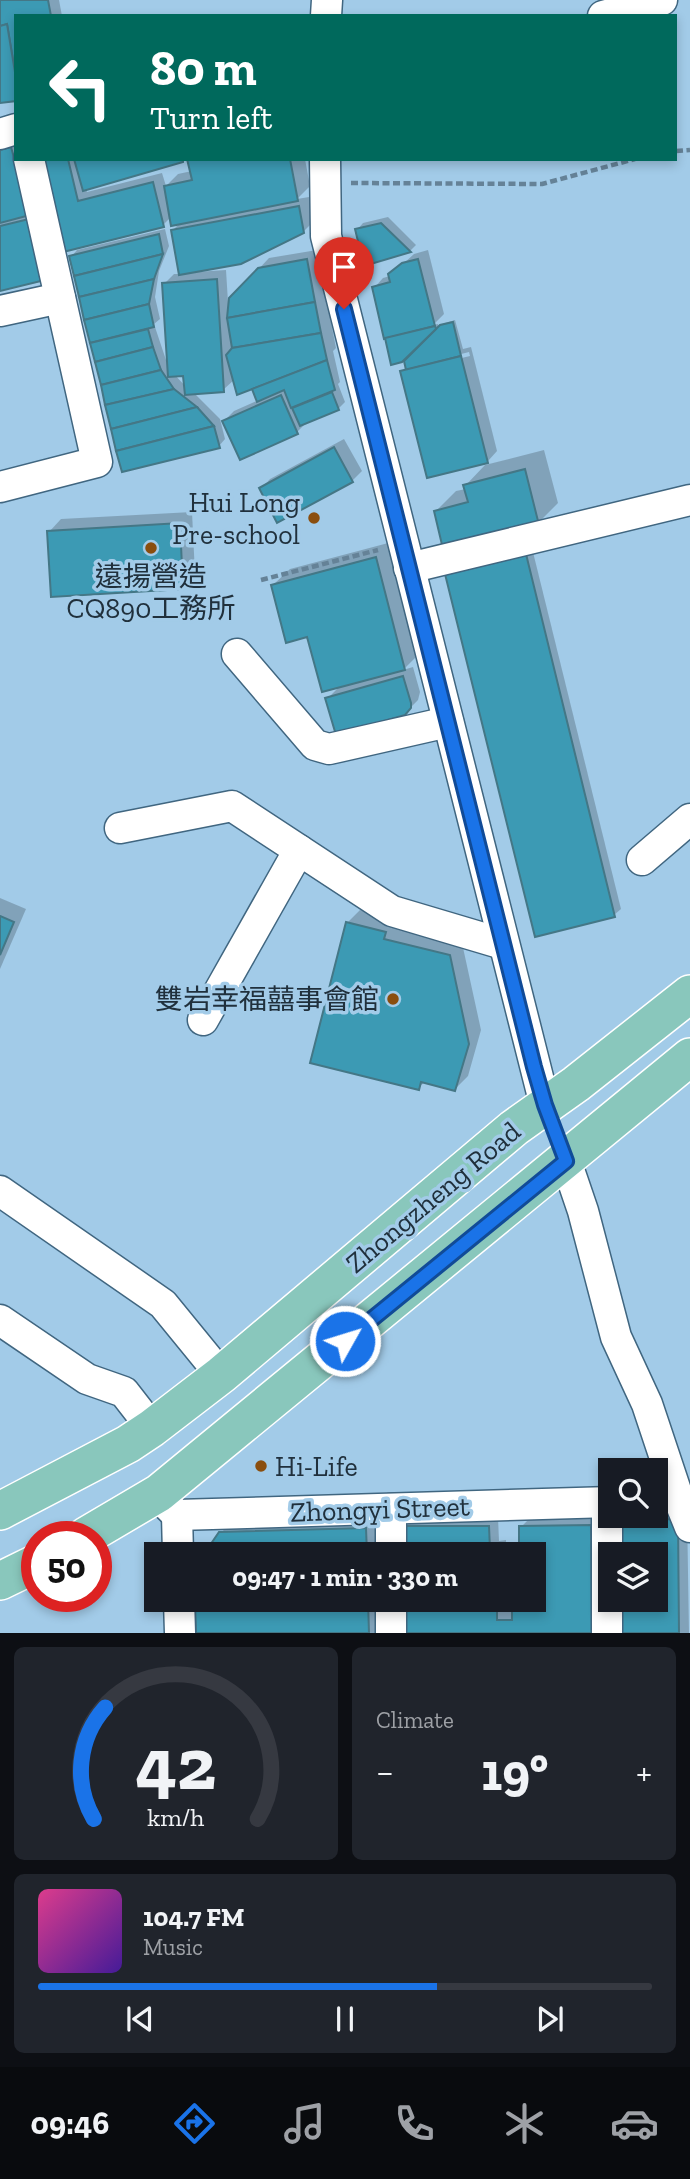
<!DOCTYPE html>
<html lang="en">
<head>
<meta charset="utf-8">
<style>
  :root { --surface:#171b24; --page:#20242c; --text:#f1f3f6; --muted:#9ea1a6; --line:#363941; --accent:#1a73e8 }
  body { margin:0; font-family:"Zilla Slab","Noto Sans TC",serif; background:var(--page); color:var(--text); height:100vh; display:flex; flex-direction:column; font-size:26px; white-space:nowrap }
  * { box-sizing:border-box; margin:0 }
  p { font-size:23px; color:var(--muted) }
  .icon { flex:none; width:38px; height:38px; fill:none; stroke:currentColor; stroke-width:2; stroke-linecap:round; stroke-linejoin:round }
  .map { position:relative; height:1633px; overflow:hidden }
  .sheet { display:flex; flex-direction:column; gap:14px; padding:14px; background:#0d0f14; flex:1 }
  .sheet>* { flex:none }
  .banner { position:absolute; left:14px; top:14px; width:663px; height:147px; border-radius:0px; box-shadow:0 4px 10px #0003; background:#00695c; color:#fff; overflow:hidden }
  .controls { position:absolute; left:598px; top:1458px; display:grid; gap:14px }
  .controls a { display:grid; place-items:center; width:70px; height:70px; border-radius:0px; background:var(--surface); box-shadow:0 4px 10px #0003; font-size:35px }
  .speed { position:absolute; left:21px; top:1521px; display:flex; gap:14px; font-size:35px; font-weight:700; text-align:center }
  .speed>* { display:grid; place-content:center; width:91px; height:91px; border-radius:50%; background:var(--surface); box-shadow:0 4px 10px #0003; line-height:1 }
  .speed .limit { border:10px solid #d22; background:#fff; color:#111 }
  .pin { position:absolute; display:grid; place-items:center; width:60px; height:60px; color:#fff; margin:-72px -30px; border-radius:50% 50% 50% 0; rotate:-45deg; box-shadow:0 0 7px #0007 }
  .pin .icon { rotate:45deg }
  .me { position:absolute; width:77px; margin:-38px; rotate:51deg; stroke-linejoin:round; filter:drop-shadow(0 0 5px #0008) }
  .turn { display:flex; align-items:center; gap:24px; height:147px; padding:0 21px; font-size:32px }
  .turn .icon { width:91px; height:91px; stroke-width:2.5 }
  .turn b { display:block; font-size:49px; line-height:60px }
  .big { font-size:52px; font-weight:800; line-height:1.1 }
  .sheet .card { flex:1; display:flex; flex-direction:column; justify-content:center; gap:10px; min-width:0; padding:0 24px; border-radius:10px; background:var(--page) }
  .sheet .dial { align-items:center; gap:0 }
  .dial svg { height:182px; overflow:visible; fill:none; stroke:var(--line); stroke-width:7; stroke-linecap:round; text-anchor:middle }
  .dial text { fill:var(--text); stroke:none }
  .song { display:flex; align-items:center; gap:21px }
  .cover { width:84px; height:84px; border-radius:10px; background:linear-gradient(135deg,hsl(330 70% 55%),hsl(260 70% 35%)) }
  .played { height:7px; border-radius:4px; background:linear-gradient(90deg,var(--accent) 65%,var(--line) 65%) }
  .keys { display:flex; justify-content:space-around; direction:ltr }
  .heat { display:flex; justify-content:space-between; align-items:center; font-size:38px; direction:ltr }
  .sheet .tiles { flex:1; display:grid; gap:14px; grid-template-columns:1fr 1fr }
  .card:last-child { grid-column:span 2 }
  .trip { position:absolute; left:144px; top:1542px; width:402px; height:70px; border-radius:0px; background:var(--surface); box-shadow:0 4px 10px #0003; font-weight:800; line-height:70px; text-align:center }
  .menu { display:flex; height:112px; justify-content:space-around; align-items:center; background:#090b0e; color:var(--muted) }
  .menu .icon { width:49px; height:49px }
  .menu .selected { color:var(--accent) }
  .menu b { font-size:32px; color:var(--text) }
  .map>svg:first-child { display:block }
  .shadow { fill:#0003; fill-rule:evenodd }
  .building { fill:#3c9ab4; stroke:#447786; stroke-width:2 }
  .lines { fill:none; stroke-linecap:round; stroke-linejoin:round }
  .minor-casing { stroke:#406680; stroke-width:33 }
  .major-casing { stroke:#fff; stroke-width:40 }
  .path { stroke:#658297; stroke-width:4.5; stroke-dasharray:7 3.5; stroke-linecap:butt }
  .minor { stroke:#fff; stroke-width:30 }
  .major { stroke:#89c7bc; stroke-width:37 }
  .route-casing { stroke:#114b97; stroke-width:18 }
  .route { stroke:#1a73e8; stroke-width:12 }
  .poi-dot { fill:#8a4e0e; stroke:#a2cbe8; stroke-width:2.5 }
  .labels { text-anchor:middle; dominant-baseline:central; stroke-width:7; stroke-linejoin:round; paint-order:stroke }
  .poi-label { font-size:28px; fill:#20303c; stroke:#a2cbe8; text-anchor:end }
  .street-label { font-size:28px; fill:#20303c; stroke:#a2cbe8 }
</style>
</head>
<body>
<div class="map">
<svg width="690" height="1633" viewBox="0 0 690 1633">
  <rect width="100%" height="100%" fill="#a2cbe8"/>
  <g class="shadow">
    <polygon points="0,0 59,0 62,16 16,16 0,101"/>
    <polygon points="16,139 16,159 39,210 0,289 0,144"/>
    <path d="M 39,159 L 183,159 L 86,188 L 87,192 L 162,173 L 166,186 L 178,174 L 192,171 L 189,159 L 305,159 L 310,186 L 297,199 L 309,197 L 313,222 L 303,232 L 196,270 L 196,272 L 226,270 L 228,302 L 269,258 L 317,250 L 336,348 L 333,351 L 340,382 L 338,384 L 345,402 L 338,409 L 308,421 L 297,432 L 224,421 L 234,411 L 259,400 L 253,387 L 235,379 L 223,390 L 193,392 L 220,419 L 225,439 L 219,446 L 123,470 L 71,257 L 77,250 L 165,229 L 169,246 L 159,271 L 155,297 L 160,319 L 154,324 L 168,366 L 164,284 L 174,274 L 181,274 L 173,230 L 181,222 L 171,217 L 163,225 L 61,251 ZM 185,374 L 186,387 L 175,375 Z"/>
    <polygon points="388,217 416,245 410,251 365,264 357,230 363,223"/>
    <path d="M 428,250 L 444,314 L 433,325 L 438,324 L 439,329 L 445,323 L 455,320 L 463,349 L 471,347 L 497,451 L 488,461 L 428,476 L 402,372 L 407,367 L 405,358 L 374,288 L 383,278 L 390,276 L 414,254 ZM 469,352 L 470,356 L 411,370 L 411,367 Z"/>
    <polygon points="344,439 362,471 352,481 261,489 270,479"/>
    <polygon points="544,450 558,503 538,523 436,511 456,491 466,489 465,486 485,465"/>
    <polygon points="192,512 195,574 183,587 49,532 61,519"/>
    <polygon points="392,542 421,652 403,670 413,667 420,692 418,700 407,711 327,699 340,686 309,635 273,585 290,569"/>
    <polygon points="532,548 621,909 614,915 447,574"/>
    <polygon points="0,898 26,909 0,969"/>
    <polygon points="360,910 398,919 462,943 481,1030 468,1076 455,1089 426,1081 418,1088 347,923"/>
    <polygon points="656,1510 687,1510 689,1633 623,1633 623,1600 656,1600 656,1554 622,1554 622,1521 627,1516 656,1516"/>
    <polygon points="600,1516 601,1633 406,1633 406,1600 506,1600 506,1611 514,1611 514,1600 534,1600 534,1554 513,1554 513,1551 521,1543 521,1527 531,1517"/>
    <polygon points="415,1517 498,1517 499,1541 506,1540 506,1554 406,1554 405,1527"/>
    <polygon points="376,1519 377,1554 206,1554 221,1533 231,1522"/>
    <polygon points="197,1600 378,1600 378,1633 198,1633"/>
  </g>
  <g class="building">
    <polygon points="0,0 48,0 51,16 16,16 16,78 7,24 0,26"/>
    <polygon points="7,24 16,78 16,101 0,103 0,26"/>
    <polygon points="11,147 30,215 0,223 0,150"/>
    <polygon points="37,159 68,159 78,201 153,182 164,227 59,253"/>
    <polygon points="74,159 183,159 183,162 83,191"/>
    <polygon points="187,159 290,159 298,201 171,226 164,186 192,180"/>
    <polygon points="299,206 304,233 241,264 179,275 171,230"/>
    <polygon points="29,219 45,280 0,291 0,226"/>
    <polygon points="381,223 411,252 364,266 355,229"/>
    <polygon points="159,234 163,254 74,276 69,256"/>
    <polygon points="163,254 154,279 79,297 74,276"/>
    <polygon points="307,259 315,302 227,318 229,298 258,268"/>
    <polygon points="418,259 435,326 384,339 372,287 390,282 388,274 402,263"/>
    <polygon points="154,279 149,304 84,320 79,297"/>
    <polygon points="217,279 224,392 185,395 183,376 168,377 162,283"/>
    <polygon points="315,302 321,333 232,348 227,318"/>
    <polygon points="149,304 154,327 90,343 84,320"/>
    <polygon points="453,322 461,356 406,370 404,361 440,325"/>
    <polygon points="435,326 436,329 402,362 391,365 385,338"/>
    <polygon points="148,329 153,347 95,362 90,343"/>
    <polygon points="321,333 327,360 237,395 226,355 232,348"/>
    <polygon points="153,347 161,370 101,385 95,362"/>
    <polygon points="461,356 488,463 427,478 400,371"/>
    <polygon points="327,360 335,390 291,408 284,390 257,402 252,389"/>
    <polygon points="161,370 174,389 105,405 101,385"/>
    <polygon points="174,389 197,407 111,429 105,405"/>
    <polygon points="332,392 339,410 300,426 292,408"/>
    <polygon points="281,395 298,434 240,460 222,421"/>
    <polygon points="197,407 214,426 116,451 111,429"/>
    <polygon points="214,426 220,448 122,472 116,451"/>
    <polygon points="334,447 353,482 277,523 259,488"/>
    <polygon points="525,469 539,525 443,549 434,511 468,502 463,485"/>
    <polygon points="180,523 183,589 51,597 47,531"/>
    <polygon points="526,554 615,917 535,937 445,574"/>
    <polygon points="376,557 405,670 322,692 307,637 286,643 271,585"/>
    <polygon points="403,676 411,703 411,708 405,715 336,735 325,698"/>
    <polygon points="0,916 14,922 0,955"/>
    <polygon points="346,922 386,932 384,939 450,955 469,1044 455,1091 421,1082 419,1090 310,1063"/>
    <polygon points="678,1519 679,1633 622,1633 621,1600 656,1600 656,1554 620,1554 620,1520"/>
    <polygon points="591,1525 592,1633 405,1633 404,1600 497,1600 497,1620 512,1620 512,1600 534,1600 534,1554 511,1554 511,1550 519,1551 519,1526"/>
    <polygon points="404,1526 489,1526 490,1550 496,1550 496,1554 404,1554"/>
    <polygon points="366,1528 367,1554 204,1554 219,1532"/>
    <polygon points="195,1600 368,1600 369,1633 196,1633"/>
  </g>
  <g class="lines">
    <g class="minor-casing">
      <g id="minor">
        <polyline points="326,16 327,0"/>
        <polyline points="603,16 662,0"/>
        <polyline points="0,134 16,129"/>
        <polyline points="325,159 326,236 545,1105"/>
        <polyline points="0,311 60,298"/>
        <polyline points="0,487 97,462 29,159"/>
        <polyline points="409,568 690,500"/>
        <polyline points="237,654 315,745 329,749 448,722"/>
        <polyline points="120,828 232,806 392,911 503,944"/>
        <polyline points="642,860 690,819"/>
        <polyline points="203,1020 299,850"/>
        <polyline points="566,1161 583,1211 616,1337 647,1404 679,1500 690,1527"/>
        <polyline points="0,1191 163,1304 221,1375"/>
        <polyline points="0,1320 87,1379 124,1392 152,1428"/>
        <polyline points="159,1493 166,1504 177,1515 611,1502"/>
        <polyline points="177,1515 178,1554"/>
        <polyline points="391,1554 391,1509"/>
        <polyline points="179,1600 180,1633"/>
        <polyline points="391,1633 391,1600"/>
        <polyline points="607,1633 607,1502"/>
      </g>
    </g>
    <g class="major-casing">
      <g id="major">
        <polyline points="0,1511 128,1444 152,1428 221,1375 514,1128 576,1084 690,994"/>
        <polyline points="86,1536 159,1493 690,1057"/>
        <polyline points="0,1581 37,1563"/>
      </g>
    </g>
    <g class="path">
      <polyline points="676,151 690,150"/>
      <polyline points="351,183 542,184 635,159"/>
      <polyline points="261,580 378,550"/>
    </g>
    <use href="#minor" class="minor"/>
    <use href="#major" class="major"/>
  </g>
  <g class="lines">
    <g class="route-casing">
      <polyline id="route" points="344,309 534,1067 545,1105 566,1161 345,1341"/>
    </g>
    <use href="#route" class="route"/>
  </g>
  <g class="poi-dot">
    <circle cx="314" cy="518" r="7"/>
    <circle cx="151" cy="548" r="7"/>
    <circle cx="393" cy="999" r="7"/>
    <circle cx="261" cy="1466" r="7"/>
  </g>
  <g class="labels">
    <g class="poi-label">
      <text x="300" y="502">Hui Long<tspan x="300" dy="32">Pre-school</tspan></text>
      <text x="151" y="576" text-anchor="middle">遠揚營造<tspan x="151" dy="32">CQ890工務所</tspan></text>
      <text x="379" y="999">雙岩幸福囍事會館</text>
      <text x="275" y="1466" text-anchor="start">Hi-Life</text>
    </g>
    <g class="street-label">
      <text transform="translate(433 1197) rotate(-40)">Zhongzheng Road</text>
      <text transform="translate(380 1509) rotate(-2)">Zhongyi Street</text>
    </g>
  </g>
</svg>
<div class="controls">
<a><svg class="icon" aria-label="search" viewBox="0 0 24 24"><circle cx="10" cy="10" r="6"/><path d="M15 15l6 6"/></svg></a>
<a><svg class="icon" aria-label="layers" viewBox="0 0 24 24"><path d="M12 4l9 5-9 5-9-5zM3 14l9 5 9-5"/></svg></a>
</div>
<div class="speed"><div class="limit">50</div></div>
<div class="pin" style="left:344px;top:309px;background:#d93025"><svg class="icon" aria-label="arrive" viewBox="0 0 24 24"><path d="M6 21V4h12l-3 4 3 4H6"/></svg></div>
<svg class="me" style="left:345px;top:1341px" viewBox="-20 -20 40 40"><circle r="17" fill="#1a73e8" stroke="#fff" stroke-width="3"/><path d="M0-11L8 9 0 5-8 9z" fill="#fff"/></svg>
<div class="trip">09:47 · 1 min · 330 m</div>
<div class="banner">
<div class="turn"><svg class="icon" aria-label="left" viewBox="0 0 24 24"><path d="M17 20v-9H6M10 6l-5 5 5 5"/></svg><div><b>80 m</b>Turn left</div></div>
</div>
</div>
<section class="sheet">
<div class="tiles">
<div class="card dial"><svg viewBox="0 0 100 80">
<path d="M14 69A42 42 0 1 1 86 69"/>
<path d="M14 69A42 42 0 0 1 19 20" stroke="#1a73e8"/>
<text x="50" y="56" font-size="32" font-weight="700">42</text>
<text x="50" y="72" font-size="11">km/h</text>
</svg></div>
<div class="card"><p>Climate</p>
<div class="heat"><a>−</a><b class="big">19°</b><a>+</a></div>
</div>
<div class="card">
<div class="song"><i class="cover"></i><div><b>104.7 FM</b><p>Music</p></div></div>
<div class="played"></div>
<div class="keys"><svg class="icon" aria-label="previous" viewBox="0 0 24 24"><path d="M18 5L8 12l10 7zM5 5v14"/></svg><svg class="icon" aria-label="pause" viewBox="0 0 24 24"><path d="M8 5v14M16 5v14"/></svg><svg class="icon" aria-label="next" viewBox="0 0 24 24"><path d="M6 5l10 7-10 7zM19 5v14"/></svg></div>
</div>
</div>
</section>
<nav class="menu">
<b>09:46</b>
<svg class="icon selected" aria-label="directions" viewBox="0 0 24 24"><path d="M12 3l9 9-9 9-9-9zM9 14v-3h6M13 9l2 2-2 2"/></svg>
<svg class="icon" aria-label="music" viewBox="0 0 24 24"><path d="M9 18V5l10-2v13"/><circle cx="6" cy="18" r="3"/><circle cx="16" cy="16" r="3"/></svg>
<svg class="icon" aria-label="phone" viewBox="0 0 24 24"><path d="M5 4h4l2 5-3 2q2 4 5 5l2-3 5 2v4C11 20 4 13 5 4z"/></svg>
<svg class="icon" aria-label="climate" viewBox="0 0 24 24"><path d="M12 3v18M4 7l16 10M4 17L20 7"/></svg>
<svg class="icon" aria-label="car" viewBox="0 0 24 24"><path d="M5 17H2v-5l4-1 3-4h7l3 4 3 1v5h-3M9 17h6M6 11h13"/><circle cx="7" cy="17" r="2"/><circle cx="17" cy="17" r="2"/></svg>
</nav>
</body>
</html>
